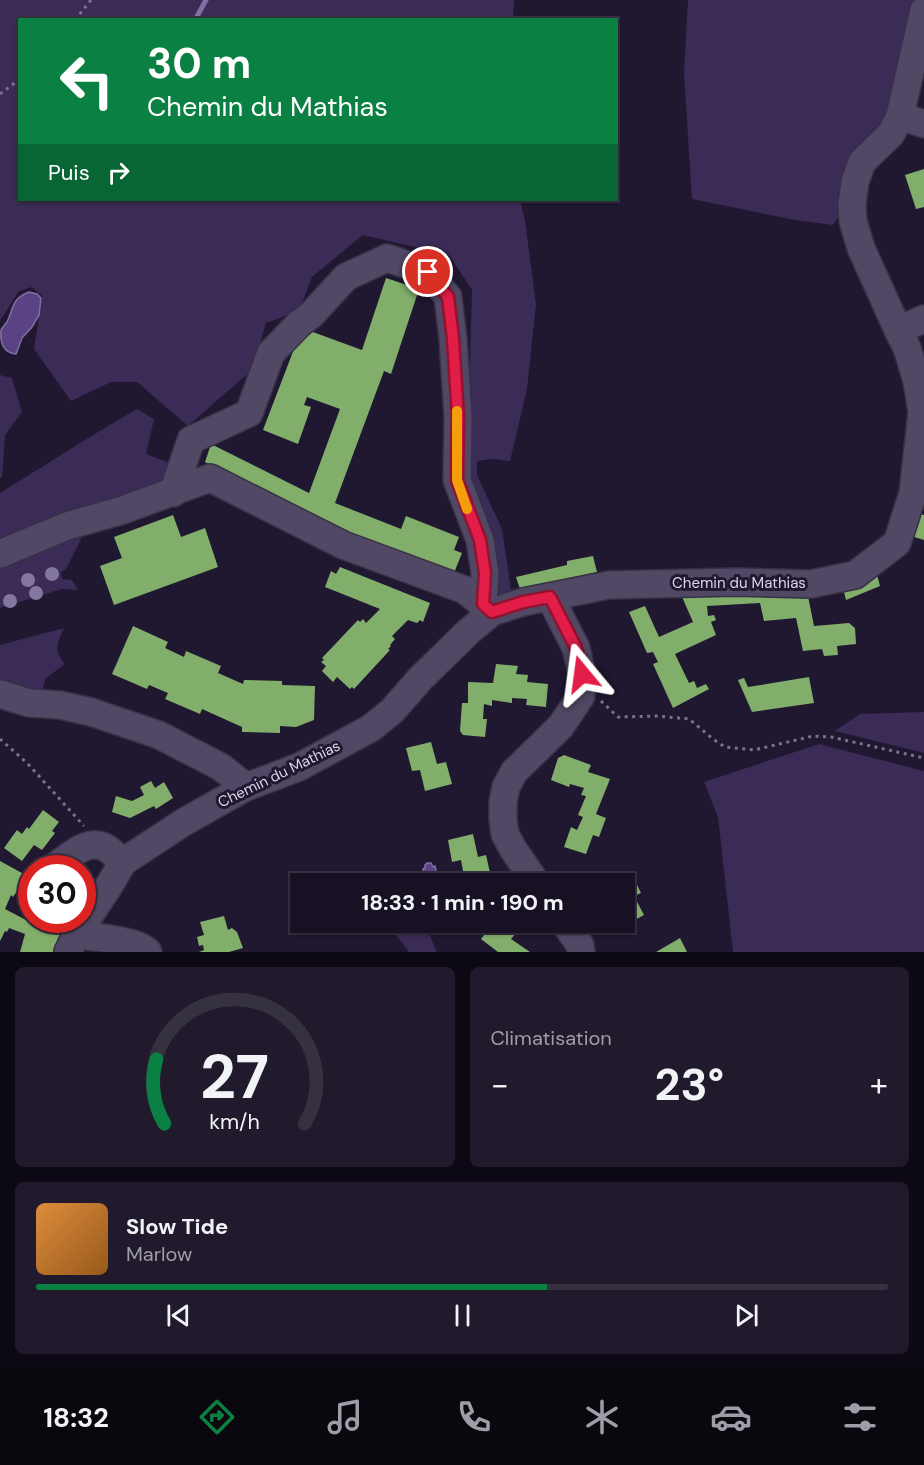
<!DOCTYPE html>
<html lang="fr">
<head>
<meta charset="utf-8">
<style>
  :root { --surface:#181124; --page:#211a2c; --text:#f1f3f6; --muted:#9f9da6; --line:#363141; --accent:#0b8043 }
  body { margin:0; font-family:"DM Sans",sans-serif; background:var(--page); color:var(--text); height:100vh; display:flex; flex-direction:column; font-size:22px; white-space:nowrap }
  * { box-sizing:border-box; margin:0 }
  p { font-size:20px; color:var(--muted) }
  .icon { flex:none; width:33px; height:33px; fill:none; stroke:currentColor; stroke-width:2; stroke-linecap:round; stroke-linejoin:round }
  .map { position:relative; height:952px; overflow:hidden }
  .drawer { display:flex; flex-direction:column; gap:15px; padding:15px; background:#0d0914; flex:1 }
  .drawer>* { flex:none }
  .guide { position:absolute; left:18px; top:18px; width:600px; height:183px; border-radius:0px; box-shadow:0 2px 4px #0004,0 0 0 2px var(--line); background:#0b8043; color:#fff; overflow:hidden }
  .speed { position:absolute; left:18px; top:855px; display:flex; gap:12px; font-size:30px; font-weight:700; text-align:center }
  .speed>* { display:grid; place-content:center; width:78px; height:78px; border-radius:50%; background:var(--surface); box-shadow:0 2px 4px #0004,0 0 0 2px var(--line); line-height:1 }
  .speed .limit { border:9px solid #d22; background:#fff; color:#111 }
  .pin { position:absolute; display:grid; place-items:center; width:51px; height:51px; color:#fff; margin:-26px; border:3px solid #fff; border-radius:50%; box-shadow:0 2px 6px #0007 }
  .me { position:absolute; width:66px; margin:-33px; rotate:344deg; stroke-linejoin:round; filter:drop-shadow(0 0 4px #0008) }
  .turn { display:flex; align-items:center; gap:21px; height:126px; padding:0 30px; font-size:27px }
  .turn .icon { width:78px; height:78px; stroke-width:2.5 }
  .turn b { display:block; font-size:42px; line-height:51px }
  .then { display:flex; align-items:center; height:57px; padding:0 30px; background:#0003; gap:12px; font-size:22px }
  .big { font-size:45px; font-weight:700; line-height:1.1 }
  .drawer .widget { flex:1; display:flex; flex-direction:column; justify-content:center; gap:9px; min-width:0; padding:0 21px; border-radius:9px; background:var(--page) }
  .drawer .dial { align-items:center; gap:0 }
  .dial svg { height:156px; overflow:visible; fill:none; stroke:var(--line); stroke-width:7; stroke-linecap:round; text-anchor:middle }
  .dial text { fill:var(--text); stroke:none }
  .song { display:flex; align-items:center; gap:18px }
  .cover { width:72px; height:72px; border-radius:9px; background:linear-gradient(135deg,hsl(30 70% 55%),hsl(30 70% 35%)) }
  .played { height:6px; border-radius:3px; background:linear-gradient(90deg,var(--accent) 60%,var(--line) 60%) }
  .keys { display:flex; justify-content:space-around; direction:ltr }
  .heat { display:flex; justify-content:space-between; align-items:center; font-size:33px; direction:ltr }
  .drawer .tiles { flex:1; display:grid; gap:15px; grid-template-columns:1fr 1fr }
  .widget:last-child { grid-column:span 2 }
  .trip { position:absolute; left:290px; top:873px; width:345px; height:60px; border-radius:0px; background:var(--surface); box-shadow:0 2px 4px #0004,0 0 0 2px var(--line); font-weight:700; line-height:60px; text-align:center }
  .menu { display:flex; height:96px; justify-content:space-around; align-items:center; background:#0a070e; color:var(--muted) }
  .menu .icon { width:42px; height:42px }
  .menu .selected { color:var(--accent) }
  .menu b { font-size:27px; color:var(--text) }
  .map>svg:first-child { display:block }
  .green { fill:#3a2b57 }
  .water { fill:#5a4384; stroke:#806fa2; stroke-width:1.5 }
  .lines { fill:none; stroke-linecap:round; stroke-linejoin:round }
  .stream { stroke:#806fa2; stroke-width:5 }
  .building { fill:#82ae6b }
  .minor-casing { stroke:#383145; stroke-width:30 }
  .path { stroke:#7a7389; stroke-width:3; stroke-dasharray:3 4.5; stroke-linecap:butt }
  .minor { stroke:#504864; stroke-width:27 }
  .tree { fill:#8376a0 }
  .route-casing { stroke:#92132f; stroke-width:15 }
  .route { stroke:#e11d48; stroke-width:10 }
  .slow { stroke:#f59e0b; stroke-width:10 }
  .labels { text-anchor:middle; dominant-baseline:central; stroke-width:6; stroke-linejoin:round; paint-order:stroke }
  .street-label { font-size:15px; fill:#dad5e7; stroke:#201730 }
</style>
</head>
<body>
<div class="map">
<svg width="924" height="952" viewBox="0 0 924 952">
  <rect width="100%" height="100%" fill="#201730"/>
  <g class="green">
    <polygon points="0,0 514,0 513,20 20,20 20,200 520,200 525,220 536,304 527,389 510,461 494,459 477,461 477,475 502,529 512,596 499,596 495,586 467,464 472,290 449,255 363,235 312,277 299,311 266,323 252,370 188,426 137,382 111,382 71,401 34,349 42,296 32,287 19,291 0,321"/>
    <polygon points="688,0 916,0 890,112 843,209 833,225 795,220 692,199 684,73"/>
    <polygon points="0,375 12,378 22,412 5,435 2,477 0,478"/>
    <polygon points="137,409 154,419 146,454 176,465 158,484 0,542 0,493 93,435"/>
    <polygon points="86,529 66,569 61,572 62,579 72,580 78,590 62,589 0,608 0,562"/>
    <path d="M 64,628 C 57,644 53,650 65,664 L 46,678 L 42,691 L 0,687 L 0,645 Z"/>
    <polygon points="924,712 924,753 835,731 860,714"/>
    <polygon points="819,744 924,771 924,952 733,952 718,817 704,782"/>
    <polygon points="428,931 437,952 409,952 394,932"/>
  </g>
  <g class="water">
    <path d="M 29,292 L 37,294 L 41,298 L 39,315 L 32,327 L 22,338 L 16,354 C 3,353 0,342 1,330 C 3,327 5,324 7,322 C 14,308 11,299 29,292 Z"/>
    <polygon points="427,863 431,863 433,867 435,866 439,883 426,883 423,869 425,868 425,865"/>
  </g>
  <g class="lines">
    <polyline class="stream" points="195,20 206,0"/>
  </g>
  <g class="building">
    <polygon points="924,169 924,207 916,209 905,175"/>
    <polygon points="386,278 419,289 391,374 384,371 335,503 401,529 406,516 459,537 454,550 462,553 454,573 310,520 311,516 205,462 211,444 309,493 340,409 307,397 304,405 311,407 298,444 263,430 302,328 362,350"/>
    <polygon points="917,513 924,515 924,540 911,536"/>
    <polygon points="173,515 181,537 205,528 218,567 114,605 100,566 122,558 114,537"/>
    <polygon points="593,556 597,572 520,589 516,577 567,565 567,561"/>
    <polygon points="340,567 430,603 423,622 420,620 417,623 408,620 392,636 395,639 390,645 391,646 388,649 390,650 354,689 352,687 350,689 337,677 333,682 322,671 326,666 321,662 324,660 322,658 358,620 360,622 363,619 366,623 380,609 325,587 331,571 336,574"/>
    <polygon points="876,571 880,586 846,600 842,584"/>
    <polygon points="679,590 807,591 814,626 849,623 855,628 856,644 837,646 838,655 824,656 822,649 803,651 796,618 764,621 760,603 707,606 708,616 714,615 716,620 711,622 716,635 675,654 689,683 694,681 697,688 706,684 709,689 673,708 653,664 658,662 653,652 647,653 629,612 645,606 659,637 693,622"/>
    <polygon points="133,626 168,642 165,648 184,657 186,651 221,666 218,673 243,684 244,680 282,681 282,685 315,686 314,720 296,727 280,726 280,733 242,732 242,727 202,709 200,714 165,699 168,693 149,685 147,689 112,674"/>
    <polygon points="496,664 518,666 516,674 528,675 527,682 548,684 546,707 526,705 527,699 512,698 512,703 492,700 492,706 484,704 483,719 487,719 485,737 463,735 460,731 462,703 468,703 468,682 493,683"/>
    <polygon points="809,677 814,703 752,712 738,680 744,678 748,687"/>
    <polygon points="431,742 437,764 446,762 452,784 425,791 420,770 412,771 406,748"/>
    <polygon points="564,755 591,765 588,772 610,779 596,814 606,818 599,837 593,835 586,854 564,847 571,827 577,830 583,817 578,815 586,796 581,795 584,788 570,784 569,787 551,780 558,758"/>
    <polygon points="151,781 155,788 164,782 173,798 156,809 154,806 130,818 112,812 116,796 132,801 144,795 140,787"/>
    <polygon points="43,810 59,822 52,831 55,833 42,850 34,845 22,861 4,848 17,830 22,834 27,827 29,829"/>
    <polygon points="473,834 478,857 486,855 491,877 486,877 487,884 471,884 470,881 465,882 461,860 452,862 448,840"/>
    <polygon points="0,861 31,878 28,883 24,881 13,897 11,895 5,909 26,920 28,920 31,912 32,920 76,920 55,952 20,952 25,934 9,928 7,932 5,931 0,941"/>
    <polygon points="630,871 641,893 634,896 644,915 620,928 617,922 624,922 624,884 608,884"/>
    <polygon points="82,881 95,889 82,909"/>
    <polygon points="224,916 228,930 232,928 237,932 243,948 229,952 199,952 204,950 203,945 199,946 197,937 204,935 200,922"/>
    <polygon points="494,922 503,922 517,932 511,939 530,952 498,952 481,939"/>
    <polygon points="680,938 687,952 656,952 675,941"/>
  </g>
  <g class="lines">
    <g class="minor-casing">
      <g id="minor">
        <polyline points="900,116 924,124"/>
        <polyline points="898,330 924,319"/>
        <polyline points="173,493 191,440 249,413 271,353 299,324 311,315 346,277 387,258 428,272 448,297 453,339 458,417 457,480 480,540 485,573 483,604"/>
        <polyline points="0,554 67,526 123,510 210,478 343,545 465,590 492,612"/>
        <polyline points="0,694 29,703 60,705 91,712 159,735 221,767 246,787"/>
        <path d="M 53,868 C 69,857 88,836 108,849 C 113,853 118,858 123,862"/>
        <polyline points="537,884 513,849 505,834 503,819 503,802 506,787 514,772 561,726 581,696 582,674 576,648 550,597"/>
        <polyline points="564,922 580,945 581,952"/>
        <path d="M 76,935 C 92,937 139,940 148,952"/>
        <polyline points="68,952 76,935 107,889 123,862 184,822 246,787 299,767 371,728 392,711 420,679 468,632 492,612 523,602 609,585 736,582 811,584 855,575 897,543 913,493 922,412 917,381 907,348 898,330 861,248 853,221 852,204 855,182 862,162 891,134 900,116 924,10"/>
      </g>
    </g>
    <g class="path">
      <polyline points="75,20 91,0"/>
      <polyline points="0,94 20,79"/>
      <polyline points="601,701 618,717 658,716 689,719 713,739 725,747 754,750 813,736 831,737 924,758"/>
      <polyline points="0,739 28,764 84,826"/>
    </g>
    <use href="#minor" class="minor"/>
  </g>
  <g class="tree">
    <circle cx="52" cy="574" r="7"/>
    <circle cx="28" cy="580" r="7"/>
    <circle cx="36" cy="593" r="7"/>
    <circle cx="10" cy="601" r="7"/>
  </g>
  <g class="lines">
    <g class="route-casing">
      <polyline id="route" points="428,272 448,297 453,339 458,417 457,480 480,540 485,573 483,604 492,612 523,602 550,597 576,648 582,674"/>
    </g>
    <use href="#route" class="route"/>
    <polyline class="slow" points="457,411 457,480 467,509"/>
  </g>
  <g class="labels">
    <g class="street-label">
      <text x="739" y="583">Chemin du Mathias</text>
      <text transform="translate(279 774) rotate(-26)">Chemin du Mathias</text>
    </g>
  </g>
</svg>
<div class="speed"><div class="limit">30</div></div>
<div class="pin" style="left:428px;top:272px;background:#d93025"><svg class="icon" aria-label="arrive" viewBox="0 0 24 24"><path d="M6 21V4h12l-3 4 3 4H6"/></svg></div>
<svg class="me" style="left:582px;top:674px" viewBox="-20 -20 40 40"><path d="M0-17L14 15 0 8-14 15z" fill="#e11d48" stroke="#fff" stroke-width="4"/></svg>
<div class="trip">18:33 · 1 min · 190 m</div>
<div class="guide">
<div class="turn"><svg class="icon" aria-label="left" viewBox="0 0 24 24"><path d="M17 20v-9H6M10 6l-5 5 5 5"/></svg><div><b>30 m</b>Chemin du Mathias</div></div>
<div class="then">Puis<svg class="icon" aria-label="right" viewBox="0 0 24 24"><path d="M7 20v-9h11M14 6l5 5-5 5"/></svg></div>
</div>
</div>
<section class="drawer">
<div class="tiles">
<div class="widget dial"><svg viewBox="0 0 100 80">
<path d="M14 69A42 42 0 1 1 86 69"/>
<path d="M14 69A42 42 0 0 1 10 36" stroke="#0b8043"/>
<text x="50" y="56" font-size="32" font-weight="700">27</text>
<text x="50" y="72" font-size="11">km/h</text>
</svg></div>
<div class="widget"><p>Climatisation</p>
<div class="heat"><a>−</a><b class="big">23°</b><a>+</a></div>
</div>
<div class="widget">
<div class="song"><i class="cover"></i><div><b>Slow Tide</b><p>Marlow</p></div></div>
<div class="played"></div>
<div class="keys"><svg class="icon" aria-label="previous" viewBox="0 0 24 24"><path d="M18 5L8 12l10 7zM5 5v14"/></svg><svg class="icon" aria-label="pause" viewBox="0 0 24 24"><path d="M8 5v14M16 5v14"/></svg><svg class="icon" aria-label="next" viewBox="0 0 24 24"><path d="M6 5l10 7-10 7zM19 5v14"/></svg></div>
</div>
</div>
</section>
<nav class="menu">
<b>18:32</b>
<svg class="icon selected" aria-label="directions" viewBox="0 0 24 24"><path d="M12 3l9 9-9 9-9-9zM9 14v-3h6M13 9l2 2-2 2"/></svg>
<svg class="icon" aria-label="music" viewBox="0 0 24 24"><path d="M9 18V5l10-2v13"/><circle cx="6" cy="18" r="3"/><circle cx="16" cy="16" r="3"/></svg>
<svg class="icon" aria-label="phone" viewBox="0 0 24 24"><path d="M5 4h4l2 5-3 2q2 4 5 5l2-3 5 2v4C11 20 4 13 5 4z"/></svg>
<svg class="icon" aria-label="climate" viewBox="0 0 24 24"><path d="M12 3v18M4 7l16 10M4 17L20 7"/></svg>
<svg class="icon" aria-label="car" viewBox="0 0 24 24"><path d="M5 17H2v-5l4-1 3-4h7l3 4 3 1v5h-3M9 17h6M6 11h13"/><circle cx="7" cy="17" r="2"/><circle cx="17" cy="17" r="2"/></svg>
<svg class="icon" aria-label="filters" viewBox="0 0 24 24"><path d="M4 7h16M4 17h16"/><circle cx="9" cy="7" r="2"/><circle cx="15" cy="17" r="2"/></svg>
</nav>
</body>
</html>
